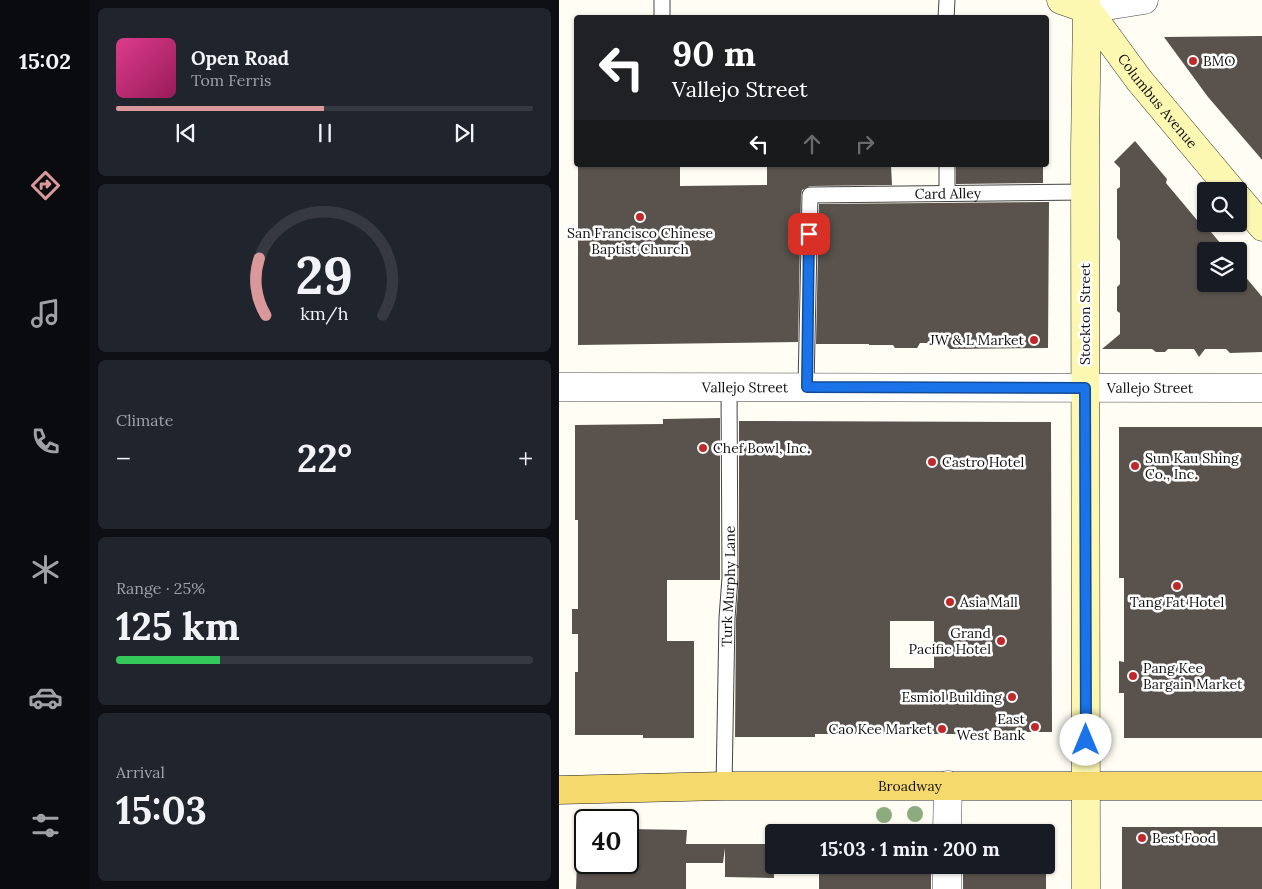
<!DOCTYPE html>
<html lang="en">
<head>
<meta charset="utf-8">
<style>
  :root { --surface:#171b24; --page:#20242c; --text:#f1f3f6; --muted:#9ea1a6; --line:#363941; --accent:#db989b }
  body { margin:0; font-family:Lora,serif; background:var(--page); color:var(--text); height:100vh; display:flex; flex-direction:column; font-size:19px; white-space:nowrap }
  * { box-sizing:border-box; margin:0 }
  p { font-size:16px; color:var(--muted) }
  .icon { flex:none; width:28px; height:28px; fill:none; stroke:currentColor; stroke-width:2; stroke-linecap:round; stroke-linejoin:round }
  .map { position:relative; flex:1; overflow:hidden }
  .details { display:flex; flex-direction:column; gap:8px; padding:8px; background:#0d0f14; width:469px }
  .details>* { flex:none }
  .banner { position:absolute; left:15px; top:15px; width:475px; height:152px; border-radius:5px; box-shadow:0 1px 4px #0004; background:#202124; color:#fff; overflow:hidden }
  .fabs { position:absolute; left:638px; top:182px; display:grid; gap:10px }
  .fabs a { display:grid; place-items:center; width:50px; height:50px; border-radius:5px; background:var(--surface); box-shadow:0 1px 4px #0004; font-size:25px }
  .speed { position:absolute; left:15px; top:809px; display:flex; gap:10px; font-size:25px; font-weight:700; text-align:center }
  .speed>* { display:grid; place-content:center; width:65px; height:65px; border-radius:50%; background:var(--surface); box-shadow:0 1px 4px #0004; line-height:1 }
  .speed .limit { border:2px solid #111; border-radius:8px; background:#fff; color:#111 }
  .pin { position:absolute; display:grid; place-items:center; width:42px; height:42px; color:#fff; margin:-21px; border-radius:10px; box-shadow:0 2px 8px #0006 }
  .me { position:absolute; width:55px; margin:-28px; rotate:0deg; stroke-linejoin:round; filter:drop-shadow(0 0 4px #0008) }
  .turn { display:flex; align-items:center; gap:18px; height:105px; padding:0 15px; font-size:22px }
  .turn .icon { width:65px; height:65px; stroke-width:2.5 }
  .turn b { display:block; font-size:35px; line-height:42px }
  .lanes { display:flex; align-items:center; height:48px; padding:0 15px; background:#0003; justify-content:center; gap:25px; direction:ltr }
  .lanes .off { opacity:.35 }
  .big { font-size:38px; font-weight:700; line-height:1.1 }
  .details .widget { flex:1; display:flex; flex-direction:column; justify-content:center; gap:8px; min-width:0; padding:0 18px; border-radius:8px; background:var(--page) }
  .details .dial { align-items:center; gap:0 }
  .dial svg { height:130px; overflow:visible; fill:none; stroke:var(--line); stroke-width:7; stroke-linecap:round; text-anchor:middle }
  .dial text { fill:var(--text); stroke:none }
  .song { display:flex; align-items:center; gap:15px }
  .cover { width:60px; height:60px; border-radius:8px; background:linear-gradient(135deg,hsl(330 70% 55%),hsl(330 70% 35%)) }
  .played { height:5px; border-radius:2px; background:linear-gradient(90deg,var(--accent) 50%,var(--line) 50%) }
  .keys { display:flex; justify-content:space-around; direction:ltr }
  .heat { display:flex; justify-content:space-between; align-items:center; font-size:28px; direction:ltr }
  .charge { height:8px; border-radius:4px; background:linear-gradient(90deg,#34c759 25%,var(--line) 0) }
  .trip { position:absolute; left:206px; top:824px; width:290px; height:50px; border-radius:5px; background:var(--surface); box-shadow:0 1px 4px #0004; font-weight:700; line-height:50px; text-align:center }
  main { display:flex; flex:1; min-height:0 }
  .menu { display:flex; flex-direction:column; width:90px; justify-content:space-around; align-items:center; background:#090b0e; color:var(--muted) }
  .menu .icon { width:35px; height:35px }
  .menu .on { color:var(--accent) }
  .menu b { font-size:22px; color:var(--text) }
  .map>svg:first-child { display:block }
  .building { fill:#59524d; fill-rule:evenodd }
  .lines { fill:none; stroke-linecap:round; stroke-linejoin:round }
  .lane-casing { stroke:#444; stroke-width:17 }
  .street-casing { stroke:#444; stroke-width:29 }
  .secondary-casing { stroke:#333; stroke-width:29 }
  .primary-casing { stroke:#222; stroke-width:29 }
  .lane { stroke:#fff; stroke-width:15 }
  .street { stroke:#fff; stroke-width:28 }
  .secondary { stroke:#fdf8b1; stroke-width:28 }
  .primary { stroke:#f6d96d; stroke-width:28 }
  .tree { fill:#8cac7f }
  .route-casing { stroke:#114b97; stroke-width:12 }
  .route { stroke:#1a73e8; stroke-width:9 }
  .poi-dot { fill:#c0292b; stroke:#fff; stroke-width:2 }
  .labels { text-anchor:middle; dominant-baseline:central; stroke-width:5; stroke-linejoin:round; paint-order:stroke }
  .poi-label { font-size:14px; fill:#111; stroke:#fff; text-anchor:start }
  .street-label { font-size:14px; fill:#111; stroke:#fff }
</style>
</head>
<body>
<main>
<nav class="menu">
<b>15:02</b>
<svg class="icon on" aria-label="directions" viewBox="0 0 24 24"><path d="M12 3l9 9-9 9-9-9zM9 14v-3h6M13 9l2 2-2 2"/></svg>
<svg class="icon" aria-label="music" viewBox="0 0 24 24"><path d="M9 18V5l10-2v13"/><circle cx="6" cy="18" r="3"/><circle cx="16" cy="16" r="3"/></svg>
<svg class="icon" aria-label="phone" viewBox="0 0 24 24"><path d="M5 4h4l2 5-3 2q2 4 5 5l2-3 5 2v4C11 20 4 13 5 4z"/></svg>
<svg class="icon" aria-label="climate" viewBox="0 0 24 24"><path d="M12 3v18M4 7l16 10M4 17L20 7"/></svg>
<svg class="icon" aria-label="car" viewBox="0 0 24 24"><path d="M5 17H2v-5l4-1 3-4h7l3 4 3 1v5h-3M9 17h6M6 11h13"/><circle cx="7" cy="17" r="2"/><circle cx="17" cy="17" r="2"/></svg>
<svg class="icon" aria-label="filters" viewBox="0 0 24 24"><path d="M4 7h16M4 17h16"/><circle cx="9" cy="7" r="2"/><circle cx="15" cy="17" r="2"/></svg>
</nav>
<section class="details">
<div class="widget">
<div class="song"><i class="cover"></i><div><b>Open Road</b><p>Tom Ferris</p></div></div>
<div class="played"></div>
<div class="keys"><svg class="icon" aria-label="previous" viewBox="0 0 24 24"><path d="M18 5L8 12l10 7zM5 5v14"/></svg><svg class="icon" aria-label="pause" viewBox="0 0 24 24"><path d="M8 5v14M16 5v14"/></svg><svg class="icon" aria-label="next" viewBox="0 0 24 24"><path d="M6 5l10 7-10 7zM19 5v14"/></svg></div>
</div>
<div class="widget dial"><svg viewBox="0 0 100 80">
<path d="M14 69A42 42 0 1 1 86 69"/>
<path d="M14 69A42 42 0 0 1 10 34" stroke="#db989b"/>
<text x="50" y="56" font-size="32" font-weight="700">29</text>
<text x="50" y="72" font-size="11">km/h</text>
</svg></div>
<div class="widget"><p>Climate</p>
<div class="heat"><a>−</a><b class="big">22°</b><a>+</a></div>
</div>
<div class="widget"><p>Range · 25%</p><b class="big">125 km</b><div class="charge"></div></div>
<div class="widget"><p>Arrival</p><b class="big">15:03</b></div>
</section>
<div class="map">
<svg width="704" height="889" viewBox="0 0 704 889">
  <rect width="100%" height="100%" fill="#fffdf4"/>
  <g class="building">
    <polygon points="704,36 704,161 649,97 605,37"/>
    <polygon points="576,141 608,179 607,183 648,232 652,232 667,250 667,251 646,251 646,284 679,284 679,268 704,298 704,352 671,353 667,349 646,349 640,357 635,349 609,349 606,352 597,352 593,349 543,349 561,334 561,313 558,311 558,287 561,284 561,241 558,238 558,189 561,187 561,168 555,162"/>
    <polygon points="19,165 121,165 121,186 208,185 208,165 332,165 333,185 251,186 243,190 242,195 239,342 19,345"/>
    <polygon points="397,165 484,165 484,183 397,184"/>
    <polygon points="490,202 489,348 391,349 386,343 361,343 358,348 336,348 334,345 310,345 310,344 257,344 260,204"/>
    <polygon points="161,418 161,580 108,580 108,641 135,641 135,738 84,738 84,735 16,735 16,672 19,672 19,634 13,634 13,609 19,609 19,520 16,520 16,425 104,424 104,419"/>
    <path d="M 180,421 L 492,422 L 493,732 L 401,732 L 401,734 L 256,734 L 256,737 L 176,737 L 177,618 L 180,578 ZM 331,621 L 375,621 L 375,668 L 331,668 Z"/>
    <polygon points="560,427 704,427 704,738 565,738 565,693 560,693 560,661 565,662 565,578 560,578"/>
    <rect x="404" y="824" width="83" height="8"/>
    <rect x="563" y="827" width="141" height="62"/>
    <polygon points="69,829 128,830 127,844 215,844 215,878 166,877 166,848 164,863 127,863 127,889 17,889 18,862 69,862"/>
    <polygon points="267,830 372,830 373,832 267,832"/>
    <rect x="260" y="865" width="112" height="24"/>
    <rect x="404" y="865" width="83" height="24"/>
  </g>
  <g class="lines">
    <g class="lane-casing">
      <g id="lane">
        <polyline points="103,18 103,0"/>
        <polyline points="387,18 388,0"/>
        <polyline points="388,165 388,193"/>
        <path id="s1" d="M 247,387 L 251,195 L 526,192"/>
        <path id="s2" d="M 165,786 L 168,618 L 171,578 L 170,387"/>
      </g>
    </g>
    <g class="street-casing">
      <g id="street">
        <polyline points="528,9 585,0"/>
        <path id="s3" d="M 0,387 L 704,388"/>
        <polyline points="388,832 389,785"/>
        <polyline points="388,889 388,865"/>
      </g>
    </g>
    <g class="secondary-casing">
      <g id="secondary">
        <polyline points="502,0 528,9"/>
        <path id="s4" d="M 527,4 L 528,9 L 580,80 L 673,191"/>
        <polyline points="679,198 704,227"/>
        <polyline points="527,889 526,150 528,9"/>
      </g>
    </g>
    <g class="primary-casing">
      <g id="primary">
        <path id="s5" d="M 0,790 L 165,786 L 704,786"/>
      </g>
    </g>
    <use href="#lane" class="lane"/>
    <use href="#street" class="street"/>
    <use href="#secondary" class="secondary"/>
    <use href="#primary" class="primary"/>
  </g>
  <g class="tree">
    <circle cx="356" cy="814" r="8"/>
    <circle cx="325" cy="815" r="8"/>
  </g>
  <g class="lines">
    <g class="route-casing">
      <polyline id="route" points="250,234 248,387 526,388 527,740"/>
    </g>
    <use href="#route" class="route"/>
  </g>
  <g class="poi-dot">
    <circle cx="634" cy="61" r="5"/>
    <circle cx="81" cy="217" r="5"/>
    <circle cx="475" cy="340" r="5"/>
    <circle cx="144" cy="448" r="5"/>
    <circle cx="373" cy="462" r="5"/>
    <circle cx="576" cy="466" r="5"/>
    <circle cx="618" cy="586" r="5"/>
    <circle cx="391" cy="602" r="5"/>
    <circle cx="442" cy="641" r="5"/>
    <circle cx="574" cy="676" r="5"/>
    <circle cx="453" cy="697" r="5"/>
    <circle cx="476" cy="727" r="5"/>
    <circle cx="383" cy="729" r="5"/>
    <circle cx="583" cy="838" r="5"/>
  </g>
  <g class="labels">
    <g class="poi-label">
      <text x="644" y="61">BMO</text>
      <text x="81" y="233" text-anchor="middle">San Francisco Chinese<tspan x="81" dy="16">Baptist Church</tspan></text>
      <text x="465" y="340" text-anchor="end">JW &amp; L Market</text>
      <text x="154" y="448">Chef Bowl, Inc.</text>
      <text x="586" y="458">Sun Kau Shing<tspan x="586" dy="16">Co., Inc.</tspan></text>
      <text x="383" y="462">Castro Hotel</text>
      <text x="401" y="602">Asia Mall</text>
      <text x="618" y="602" text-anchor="middle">Tang Fat Hotel</text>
      <text x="432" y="633" text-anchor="end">Grand<tspan x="432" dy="16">Pacific Hotel</tspan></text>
      <text x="584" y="668">Pang Kee<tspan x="584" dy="16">Bargain Market</tspan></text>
      <text x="443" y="697" text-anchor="end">Esmiol Building</text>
      <text x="466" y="719" text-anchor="end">East<tspan x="466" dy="16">West Bank</tspan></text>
      <text x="373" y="729" text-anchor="end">Cao Kee Market</text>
      <text x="593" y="838">Best Food</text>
    </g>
    <g class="street-label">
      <text stroke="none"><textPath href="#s4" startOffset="121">Columbus Avenue</textPath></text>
      <text stroke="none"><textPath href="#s1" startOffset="330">Card Alley</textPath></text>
      <text transform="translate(526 314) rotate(-90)">Stockton Street</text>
      <text stroke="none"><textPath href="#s3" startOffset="186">Vallejo Street</textPath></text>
      <text stroke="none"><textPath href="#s3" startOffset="591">Vallejo Street</textPath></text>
      <text stroke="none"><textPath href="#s2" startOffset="200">Turk Murphy Lane</textPath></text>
      <text stroke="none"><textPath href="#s5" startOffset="351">Broadway</textPath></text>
    </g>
  </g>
</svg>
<div class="fabs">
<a><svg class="icon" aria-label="search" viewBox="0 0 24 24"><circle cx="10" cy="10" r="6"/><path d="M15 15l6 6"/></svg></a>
<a><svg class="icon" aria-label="layers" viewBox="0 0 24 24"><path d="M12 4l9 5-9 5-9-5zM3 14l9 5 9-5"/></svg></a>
</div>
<div class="speed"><div class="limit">40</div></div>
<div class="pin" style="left:250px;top:234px;background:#d93025"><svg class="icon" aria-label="arrive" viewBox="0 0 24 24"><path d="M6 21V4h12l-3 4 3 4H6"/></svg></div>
<svg class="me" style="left:527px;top:740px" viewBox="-20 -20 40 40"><circle r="19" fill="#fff"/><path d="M0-13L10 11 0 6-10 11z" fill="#1a73e8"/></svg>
<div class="trip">15:03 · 1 min · 200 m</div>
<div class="banner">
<div class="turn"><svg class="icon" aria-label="left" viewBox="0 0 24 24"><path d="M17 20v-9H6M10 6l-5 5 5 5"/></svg><div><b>90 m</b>Vallejo Street</div></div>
<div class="lanes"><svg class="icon" aria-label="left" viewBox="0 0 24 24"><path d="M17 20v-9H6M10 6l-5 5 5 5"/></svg><svg class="icon off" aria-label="ahead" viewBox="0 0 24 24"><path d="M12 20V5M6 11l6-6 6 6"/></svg><svg class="icon off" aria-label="right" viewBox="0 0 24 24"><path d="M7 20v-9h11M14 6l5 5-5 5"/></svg></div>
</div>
</div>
</main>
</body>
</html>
